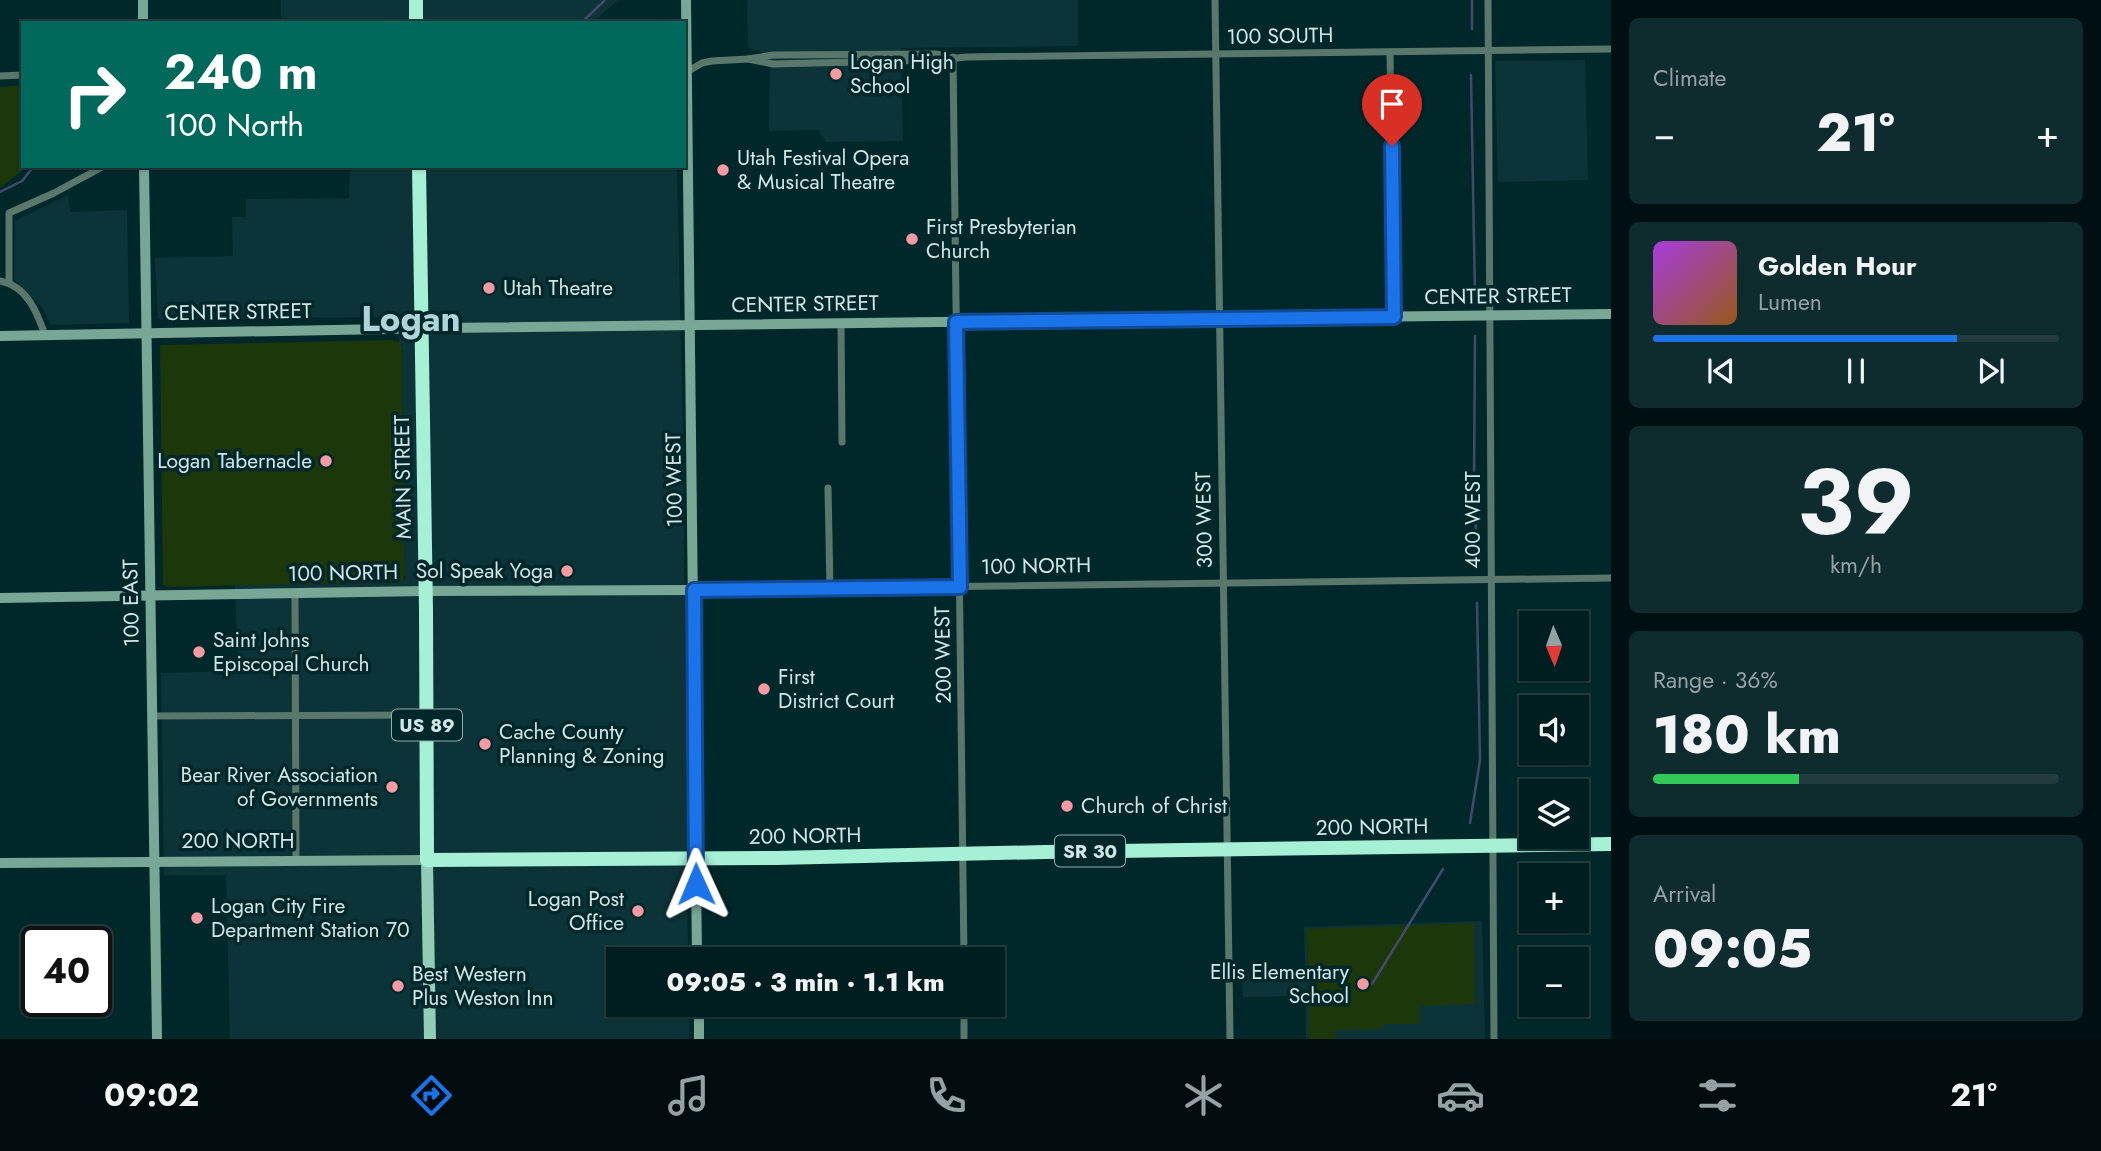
<!DOCTYPE html>
<html lang="en">
<head>
<meta charset="utf-8">
<style>
  :root { --surface:#001e20; --page:#0e2b2d; --text:#f1f3f6; --muted:#95a2a5; --line:#223c3e; --accent:#1a73e8 }
  body { margin:0; font-family:Jost,sans-serif; background:var(--page); color:var(--text); height:100vh; display:flex; flex-direction:column; font-size:26px; white-space:nowrap }
  * { box-sizing:border-box; margin:0 }
  p { font-size:23px; color:var(--muted) }
  .icon { flex:none; width:38px; height:38px; fill:none; stroke:currentColor; stroke-width:2; stroke-linecap:round; stroke-linejoin:round }
  .map { position:relative; flex:1; overflow:hidden }
  .panel { display:flex; flex-direction:column; gap:18px; padding:18px; background:#001012; width:490px }
  .panel>* { flex:none }
  .guide { position:absolute; left:21px; top:21px; width:665px; height:147px; border-radius:0px; box-shadow:0 2px 5px #0004,0 0 0 2px var(--line); background:#00695c; color:#fff; overflow:hidden }
  .needle { width:46px; rotate:178deg }
  .buttons { position:absolute; left:1519px; top:611px; display:grid; gap:14px }
  .buttons a { display:grid; place-items:center; width:70px; height:70px; border-radius:0px; background:var(--surface); box-shadow:0 2px 5px #0004,0 0 0 2px var(--line); font-size:35px }
  .speed { position:absolute; left:21px; top:926px; display:flex; gap:14px; font-size:35px; font-weight:700; text-align:center }
  .speed>* { display:grid; place-content:center; width:91px; height:91px; border-radius:50%; background:var(--surface); box-shadow:0 2px 5px #0004,0 0 0 2px var(--line); line-height:1 }
  .speed .limit { border:4px solid #111; border-radius:10px; background:#fff; color:#111 }
  .pin { position:absolute; display:grid; place-items:center; width:60px; height:60px; color:#fff; margin:-72px -30px; border-radius:50% 50% 50% 0; rotate:-45deg; box-shadow:0 0 7px #0007 }
  .pin .icon { rotate:45deg }
  .me { position:absolute; width:77px; margin:-38px; rotate:359deg; stroke-linejoin:round; filter:drop-shadow(0 0 5px #0008) }
  .turn { display:flex; align-items:center; gap:24px; height:147px; padding:0 28px; font-size:32px }
  .turn .icon { width:91px; height:91px; stroke-width:2.5 }
  .turn b { display:block; font-size:49px; line-height:60px }
  .big { font-size:52px; font-weight:800; line-height:1.1 }
  .panel .card { flex:1; display:flex; flex-direction:column; justify-content:center; gap:10px; min-width:0; padding:0 24px; border-radius:10px; background:var(--page) }
  .panel .dial { align-items:center; gap:0 }
  .dial b { font-size:91px; line-height:1 }
  .song { display:flex; align-items:center; gap:21px }
  .cover { width:84px; height:84px; border-radius:10px; background:linear-gradient(135deg,hsl(280 70% 55%),hsl(30 70% 35%)) }
  .played { height:7px; border-radius:4px; background:linear-gradient(90deg,var(--accent) 75%,var(--line) 75%) }
  .keys { display:flex; justify-content:space-around; direction:ltr }
  .heat { display:flex; justify-content:space-between; align-items:center; font-size:38px; direction:ltr }
  .charge { height:10px; border-radius:5px; background:linear-gradient(90deg,#34c759 36%,var(--line) 0) }
  .trip { position:absolute; left:606px; top:947px; width:399px; height:70px; border-radius:0px; background:var(--surface); box-shadow:0 2px 5px #0004,0 0 0 2px var(--line); font-weight:800; line-height:70px; text-align:center }
  .tabs { display:flex; height:112px; justify-content:space-around; align-items:center; background:#000c0d; color:var(--muted) }
  .tabs .icon { width:49px; height:49px }
  .tabs .current { color:var(--accent) }
  .tabs b { font-size:32px; color:var(--text) }
  main { display:flex; flex:1; min-height:0 }
  .map>svg:first-child { display:block }
  .built { fill:#0c3438 }
  .green { fill:#1c370a }
  .lines { fill:none; stroke-linecap:round; stroke-linejoin:round }
  .stream { stroke:#434a69; stroke-width:2.5 }
  .street { stroke:#5a776c; stroke-width:7 }
  .secondary { stroke:#79a796; stroke-width:10 }
  .primary { stroke:#91cdb7; stroke-width:12 }
  .highway { stroke:#a6f0d5; stroke-width:14 }
  .route-casing { stroke:#114b97; stroke-width:18 }
  .route { stroke:#1a73e8; stroke-width:12 }
  .poi-dot { fill:#f49aa2; stroke:#00282b; stroke-width:2.5 }
  .labels { text-anchor:middle; dominant-baseline:central; stroke-width:7; stroke-linejoin:round; paint-order:stroke }
  .shield { fill:#00282b; stroke:#93adaf; stroke-width:2 }
  .shield-label { font-size:19px; font-weight:bold; fill:#d2e6e8 }
  .street-label { font-size:21px; fill:#d2e6e8; stroke:#00282b }
  .poi-label { font-size:21px; fill:#d2e6e8; stroke:#00282b; text-anchor:start }
  .town-label { font-size:35px; font-weight:bold; fill:#acd6da; stroke:#00282b }
</style>
</head>
<body>
<main>
<div class="map">
<svg width="1611" height="1039" viewBox="0 0 1611 1039">
  <rect width="100%" height="100%" fill="#00282b"/>
  <g class="built">
    <polygon points="281,0 618,0 592,23 281,23"/>
    <polygon points="747,0 1078,0 1078,46 901,48 903,141 826,142 818,130 769,131 770,56 748,47"/>
    <polygon points="1585,60 1588,180 1498,182 1495,61"/>
    <polygon points="350,166 677,166 683,439 688,959 618,959 618,1004 689,1005 689,1039 230,1039 226,875 164,875 161,673 238,671 235,584 397,583 405,578 405,575 402,345 399,341 399,317 158,319 155,258 233,256 232,217 246,217 246,199 349,198"/>
    <polygon points="68,195 70,212 127,210 129,323 51,325 42,307 14,279 15,221"/>
    <polygon points="1482,921 1485,1039 1306,1039 1306,996 1243,997 1241,973 1305,971 1304,927"/>
  </g>
  <g class="green">
    <polygon points="23,85 23,166 28,166 0,188 0,87"/>
    <polygon points="392,340 400,342 402,348 405,575 402,582 168,587 163,585 160,345"/>
    <polygon points="1474,923 1475,1004 1419,1006 1419,1024 1386,1024 1380,1029 1336,1030 1335,1039 1309,1039 1309,1005 1322,1005 1322,991 1309,991 1306,929"/>
  </g>
  <g class="lines">
    <g class="stream">
      <polyline points="1472,0 1472,29"/>
      <polyline points="581,23 605,0"/>
      <polyline points="1471,75 1475,297"/>
      <polyline points="0,192 22,181 34,166"/>
      <polyline points="1475,336 1474,477 1477,560"/>
      <polyline points="1470,823 1480,760 1477,603"/>
      <polyline points="1372,984 1443,869"/>
    </g>
    <g class="street">
      <polyline points="1215,0 1230,1039"/>
      <polyline points="1488,0 1494,1039"/>
      <polyline points="1390,52 1394,317"/>
      <polyline points="953,57 964,959"/>
      <polyline points="748,59 773,64 936,60 967,57 1611,49"/>
      <polyline points="685,73 702,63 712,61 748,59 773,55 936,54 946,56"/>
      <polyline points="0,76 23,75"/>
      <path d="M 0,281 C 27,286 37,312 45,335"/>
      <polyline points="9,283 9,213 54,193 104,166"/>
      <polyline points="841,323 842,442"/>
      <polyline points="828,488 830,588"/>
      <polyline points="694,590 1611,578"/>
      <polyline points="295,594 296,861"/>
      <polyline points="153,716 427,715"/>
      <polyline points="964,1004 964,1039"/>
    </g>
    <g class="secondary">
      <polyline points="143,0 143,23"/>
      <polyline points="686,0 697,959"/>
      <polyline points="144,166 157,1039"/>
      <polyline points="0,336 441,328 1611,314"/>
      <polyline points="0,598 426,591 694,590"/>
      <polyline points="0,863 427,860"/>
      <polyline points="699,1004 699,1039"/>
    </g>
    <polyline class="primary" points="427,860 430,1039"/>
    <g class="highway">
      <polyline points="416,0 416,23"/>
      <polyline points="419,166 426,610 427,860 776,858 1045,852 1611,844"/>
    </g>
  </g>
  <g class="lines">
    <g class="route-casing">
      <polyline id="route" points="696,884 694,590 960,587 956,322 1394,317 1392,146"/>
    </g>
    <use href="#route" class="route"/>
  </g>
  <g class="poi-dot">
    <circle cx="836" cy="74" r="7"/>
    <circle cx="723" cy="170" r="7"/>
    <circle cx="912" cy="239" r="7"/>
    <circle cx="489" cy="288" r="7"/>
    <circle cx="326" cy="461" r="7"/>
    <circle cx="567" cy="571" r="7"/>
    <circle cx="199" cy="652" r="7"/>
    <circle cx="764" cy="689" r="7"/>
    <circle cx="485" cy="744" r="7"/>
    <circle cx="392" cy="787" r="7"/>
    <circle cx="1067" cy="806" r="7"/>
    <circle cx="638" cy="911" r="7"/>
    <circle cx="197" cy="918" r="7"/>
    <circle cx="1363" cy="984" r="7"/>
    <circle cx="398" cy="986" r="7"/>
  </g>
  <g class="labels">
    <g class="shield">
      <rect x="392" y="709.5" width="70" height="31" rx="5"/>
      <rect x="1055" y="835.5" width="70" height="31" rx="5"/>
    </g>
    <g class="shield-label">
      <text x="427" y="725">US 89</text>
      <text x="1090" y="851">SR 30</text>
    </g>
    <g class="street-label">
      <text transform="translate(1280 36) rotate(-1)">100 SOUTH</text>
      <text transform="translate(1498 296) rotate(-1)">CENTER STREET</text>
      <text transform="translate(805 304) rotate(-1)">CENTER STREET</text>
      <text transform="translate(238 312) rotate(-1)">CENTER STREET</text>
      <text transform="translate(403 477) rotate(-91)">MAIN STREET</text>
      <text transform="translate(674 480) rotate(-91)">100 WEST</text>
      <text transform="translate(1204 520) rotate(-91)">300 WEST</text>
      <text transform="translate(1473 520) rotate(-90)">400 WEST</text>
      <text transform="translate(1036 566) rotate(-1)">100 NORTH</text>
      <text transform="translate(343 573) rotate(-1)">100 NORTH</text>
      <text transform="translate(131 603) rotate(-91)">100 EAST</text>
      <text transform="translate(943 655) rotate(-91)">200 WEST</text>
      <text transform="translate(1372 827) rotate(-1)">200 NORTH</text>
      <text transform="translate(805 836) rotate(-1)">200 NORTH</text>
      <text x="238" y="841">200 NORTH</text>
    </g>
    <g class="poi-label">
      <text x="850" y="62">Logan High<tspan x="850" dy="24">School</tspan></text>
      <text x="737" y="158">Utah Festival Opera<tspan x="737" dy="24">&amp; Musical Theatre</tspan></text>
      <text x="926" y="227">First Presbyterian<tspan x="926" dy="24">Church</tspan></text>
      <text x="503" y="288">Utah Theatre</text>
      <text x="312" y="461" text-anchor="end">Logan Tabernacle</text>
      <text x="553" y="571" text-anchor="end">Sol Speak Yoga</text>
      <text x="213" y="640">Saint Johns<tspan x="213" dy="24">Episcopal Church</tspan></text>
      <text x="778" y="677">First<tspan x="778" dy="24">District Court</tspan></text>
      <text x="499" y="732">Cache County<tspan x="499" dy="24">Planning &amp; Zoning</tspan></text>
      <text x="378" y="775" text-anchor="end">Bear River Association<tspan x="378" dy="24">of Governments</tspan></text>
      <text x="1081" y="806">Church of Christ</text>
      <text x="624" y="899" text-anchor="end">Logan Post<tspan x="624" dy="24">Office</tspan></text>
      <text x="211" y="906">Logan City Fire<tspan x="211" dy="24">Department Station 70</tspan></text>
      <text x="1349" y="972" text-anchor="end">Ellis Elementary<tspan x="1349" dy="24">School</tspan></text>
      <text x="412" y="974">Best Western<tspan x="412" dy="24">Plus Weston Inn</tspan></text>
    </g>
    <g class="town-label">
      <text x="411" y="319">Logan</text>
    </g>
  </g>
</svg>
<div class="buttons">
<a><svg class="needle" viewBox="-14 -14 28 28"><path d="M0-13l5 13h-10z" fill="#e53935"/><path d="M0 13l5-13h-10z" fill="#95a2a5"/></svg></a>
<a><svg class="icon" aria-label="sound" viewBox="0 0 24 24"><path d="M4 9h4l5-4v14l-5-4H4zM17 9q2 3 0 6"/></svg></a>
<a><svg class="icon" aria-label="layers" viewBox="0 0 24 24"><path d="M12 4l9 5-9 5-9-5zM3 14l9 5 9-5"/></svg></a>
<a>+</a>
<a>−</a>
</div>
<div class="speed"><div class="limit">40</div></div>
<div class="pin" style="left:1392px;top:146px;background:#d93025"><svg class="icon" aria-label="arrive" viewBox="0 0 24 24"><path d="M6 21V4h12l-3 4 3 4H6"/></svg></div>
<svg class="me" style="left:696px;top:884px" viewBox="-20 -20 40 40"><path d="M0-17L14 15 0 8-14 15z" fill="#1a73e8" stroke="#fff" stroke-width="4"/></svg>
<div class="trip">09:05 · 3 min · 1.1 km</div>
<div class="guide">
<div class="turn"><svg class="icon" aria-label="right" viewBox="0 0 24 24"><path d="M7 20v-9h11M14 6l5 5-5 5"/></svg><div><b>240 m</b>100 North</div></div>
</div>
</div>
<section class="panel">
<div class="card"><p>Climate</p>
<div class="heat"><a>−</a><b class="big">21°</b><a>+</a></div>
</div>
<div class="card">
<div class="song"><i class="cover"></i><div><b>Golden Hour</b><p>Lumen</p></div></div>
<div class="played"></div>
<div class="keys"><svg class="icon" aria-label="previous" viewBox="0 0 24 24"><path d="M18 5L8 12l10 7zM5 5v14"/></svg><svg class="icon" aria-label="pause" viewBox="0 0 24 24"><path d="M8 5v14M16 5v14"/></svg><svg class="icon" aria-label="next" viewBox="0 0 24 24"><path d="M6 5l10 7-10 7zM19 5v14"/></svg></div>
</div>
<div class="card dial"><b>39</b><p>km/h</p></div>
<div class="card"><p>Range · 36%</p><b class="big">180 km</b><div class="charge"></div></div>
<div class="card"><p>Arrival</p><b class="big">09:05</b></div>
</section>
</main>
<nav class="tabs">
<b>09:02</b>
<svg class="icon current" aria-label="directions" viewBox="0 0 24 24"><path d="M12 3l9 9-9 9-9-9zM9 14v-3h6M13 9l2 2-2 2"/></svg>
<svg class="icon" aria-label="music" viewBox="0 0 24 24"><path d="M9 18V5l10-2v13"/><circle cx="6" cy="18" r="3"/><circle cx="16" cy="16" r="3"/></svg>
<svg class="icon" aria-label="phone" viewBox="0 0 24 24"><path d="M5 4h4l2 5-3 2q2 4 5 5l2-3 5 2v4C11 20 4 13 5 4z"/></svg>
<svg class="icon" aria-label="climate" viewBox="0 0 24 24"><path d="M12 3v18M4 7l16 10M4 17L20 7"/></svg>
<svg class="icon" aria-label="car" viewBox="0 0 24 24"><path d="M5 17H2v-5l4-1 3-4h7l3 4 3 1v5h-3M9 17h6M6 11h13"/><circle cx="7" cy="17" r="2"/><circle cx="17" cy="17" r="2"/></svg>
<svg class="icon" aria-label="filters" viewBox="0 0 24 24"><path d="M4 7h16M4 17h16"/><circle cx="9" cy="7" r="2"/><circle cx="15" cy="17" r="2"/></svg>
<b>21°</b>
</nav>
</body>
</html>
